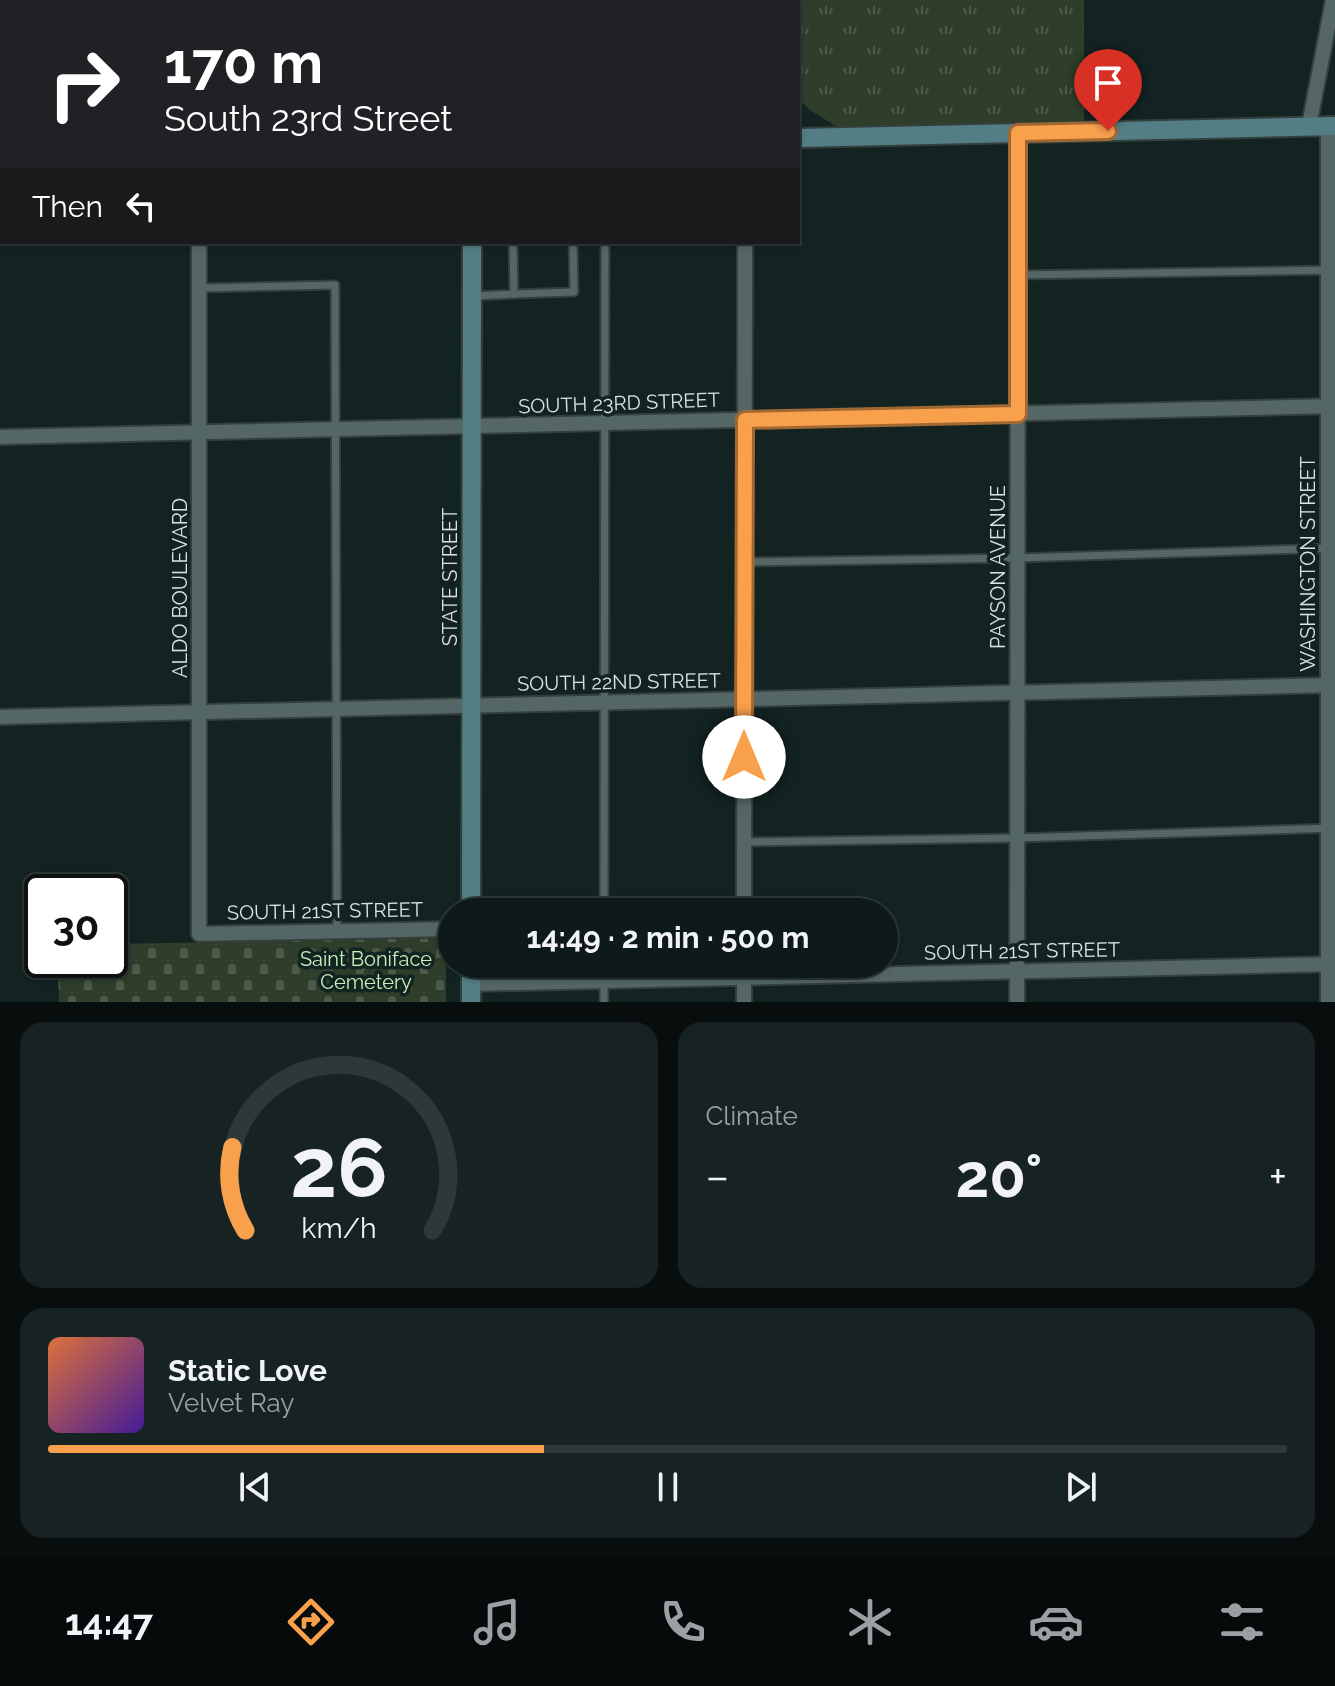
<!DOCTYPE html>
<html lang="en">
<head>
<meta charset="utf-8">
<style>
  :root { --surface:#0e1a1a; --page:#172323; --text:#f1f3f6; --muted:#9ba1a2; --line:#2e3839; --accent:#f9a04d }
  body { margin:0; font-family:Raleway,sans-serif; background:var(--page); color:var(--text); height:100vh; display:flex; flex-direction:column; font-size:30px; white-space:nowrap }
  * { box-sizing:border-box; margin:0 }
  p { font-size:26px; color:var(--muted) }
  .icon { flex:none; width:44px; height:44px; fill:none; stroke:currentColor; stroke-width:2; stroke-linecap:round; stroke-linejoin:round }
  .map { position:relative; height:1002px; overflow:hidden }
  .drawer { display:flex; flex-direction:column; gap:20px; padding:20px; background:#080e0e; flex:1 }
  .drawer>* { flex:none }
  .banner { position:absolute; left:0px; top:0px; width:800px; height:244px; box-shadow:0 2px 6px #0004,0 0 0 2px var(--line); background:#202124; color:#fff; overflow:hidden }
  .speed { position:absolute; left:24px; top:874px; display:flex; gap:16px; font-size:40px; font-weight:700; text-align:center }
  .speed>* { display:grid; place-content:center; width:104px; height:104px; border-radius:50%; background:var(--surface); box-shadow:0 2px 6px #0004,0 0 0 2px var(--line); line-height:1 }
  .speed .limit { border:4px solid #111; border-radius:12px; background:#fff; color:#111 }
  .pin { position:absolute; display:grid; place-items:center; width:68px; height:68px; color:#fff; margin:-82px -34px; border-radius:50% 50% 50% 0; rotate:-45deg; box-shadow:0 0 8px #0007 }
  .pin .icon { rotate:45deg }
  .me { position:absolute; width:88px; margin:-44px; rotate:0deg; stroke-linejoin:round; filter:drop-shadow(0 0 6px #0008) }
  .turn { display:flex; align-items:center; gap:28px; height:168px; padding:0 32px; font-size:36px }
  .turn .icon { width:104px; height:104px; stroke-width:2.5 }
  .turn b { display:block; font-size:56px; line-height:68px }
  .then { display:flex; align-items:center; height:76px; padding:0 32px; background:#0003; gap:16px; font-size:30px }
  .big { font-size:60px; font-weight:700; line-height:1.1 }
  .drawer .widget { flex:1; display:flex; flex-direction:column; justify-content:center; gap:12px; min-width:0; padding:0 28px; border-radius:24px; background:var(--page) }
  .drawer .dial { align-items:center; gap:0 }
  .dial svg { height:208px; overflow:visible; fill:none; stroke:var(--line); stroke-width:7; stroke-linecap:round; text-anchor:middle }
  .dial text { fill:var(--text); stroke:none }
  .song { display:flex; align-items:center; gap:24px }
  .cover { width:96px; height:96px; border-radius:12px; background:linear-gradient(135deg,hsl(20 70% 55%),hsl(260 70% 35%)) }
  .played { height:8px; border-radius:4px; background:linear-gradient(90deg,var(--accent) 40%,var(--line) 40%) }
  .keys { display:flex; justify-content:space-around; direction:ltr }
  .heat { display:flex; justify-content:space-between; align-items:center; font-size:44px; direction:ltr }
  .drawer .tiles { flex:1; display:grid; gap:20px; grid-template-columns:1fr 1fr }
  .widget:last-child { grid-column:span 2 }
  .trip { position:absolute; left:438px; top:898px; width:460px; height:80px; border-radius:40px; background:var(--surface); box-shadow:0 2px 6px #0004,0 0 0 2px var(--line); font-weight:700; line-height:80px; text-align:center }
  .tab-bar { display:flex; height:128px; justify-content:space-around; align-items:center; background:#060a0a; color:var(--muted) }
  .tab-bar .icon { width:56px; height:56px }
  .tab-bar .selected { color:var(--accent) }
  .tab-bar b { font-size:36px; color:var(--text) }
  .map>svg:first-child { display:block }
  .grass { fill:url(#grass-tufts) }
  .cemetery { fill:url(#cemetery-stones) }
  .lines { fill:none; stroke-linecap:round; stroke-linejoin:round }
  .lane-casing { stroke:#353f3e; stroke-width:11 }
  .street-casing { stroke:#353f3e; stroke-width:18 }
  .secondary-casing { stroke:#353f3e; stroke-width:22 }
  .lane { stroke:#546766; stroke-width:7 }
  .street { stroke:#546766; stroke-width:14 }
  .secondary { stroke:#537e85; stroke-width:18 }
  .route-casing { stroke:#a26832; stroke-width:20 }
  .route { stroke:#f9a04d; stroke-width:14 }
  .labels { text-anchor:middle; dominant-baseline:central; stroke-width:7; stroke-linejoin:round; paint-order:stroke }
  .street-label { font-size:20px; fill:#d8e2e1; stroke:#122322 }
  .park-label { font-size:20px; fill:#c5f0ba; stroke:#122322 }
</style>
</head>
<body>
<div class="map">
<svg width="1335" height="1002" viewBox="0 0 1335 1002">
  <defs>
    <pattern id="grass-tufts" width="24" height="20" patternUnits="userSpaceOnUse" patternTransform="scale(2)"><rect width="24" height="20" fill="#2e3e2a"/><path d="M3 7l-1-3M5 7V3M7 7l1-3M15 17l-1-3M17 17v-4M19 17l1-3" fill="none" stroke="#4c5a49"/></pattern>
    <pattern id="cemetery-stones" width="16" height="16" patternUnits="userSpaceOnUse" patternTransform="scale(2)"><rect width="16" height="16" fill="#2e3e2a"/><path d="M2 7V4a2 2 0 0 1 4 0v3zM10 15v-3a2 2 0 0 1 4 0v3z" fill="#4c5a49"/></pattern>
  </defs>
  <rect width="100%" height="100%" fill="#122322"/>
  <polygon class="grass" points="473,0 1084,0 1084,131 871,136 834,125 810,110 798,99 798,2 473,2"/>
  <polygon class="cemetery" points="446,938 446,1002 59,1002 58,960 110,960 110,944"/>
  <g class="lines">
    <g class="lane-casing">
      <g id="lane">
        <polyline points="612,0 613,2"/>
        <polyline points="520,2 522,0"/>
        <polyline points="1018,275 1335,270"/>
        <polyline points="200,288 335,285 337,931"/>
        <polyline points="514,294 574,292 573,242"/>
        <polyline points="474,296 514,294 513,242"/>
        <polyline points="745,562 1018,558 1335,548"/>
        <polyline points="744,842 1017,838 1335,828"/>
        <polyline points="604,912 605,242"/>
        <polyline points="604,964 604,1002"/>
      </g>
    </g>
    <g class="street-casing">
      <g id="street">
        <polyline points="151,0 151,2"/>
        <polyline points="1309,126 1333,0"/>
        <polyline points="199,242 199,934 452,929"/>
        <polyline points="0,437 1335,406"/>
        <polyline points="0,717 1335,685"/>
        <polyline points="744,912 745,242"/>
        <polyline points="471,984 1335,964"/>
        <polyline points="744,1002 744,964"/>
        <polyline points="1017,1002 1018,133"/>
        <polyline points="1328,1002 1328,126"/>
      </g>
    </g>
    <g class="secondary-casing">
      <g id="secondary">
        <polyline points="473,2 473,0"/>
        <polyline points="798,138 1335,126"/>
        <polyline points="0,158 2,158"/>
        <polyline points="471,912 472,242"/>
        <polyline points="471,1002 471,964"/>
      </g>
    </g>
    <use href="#lane" class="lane"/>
    <use href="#street" class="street"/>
    <use href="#secondary" class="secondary"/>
  </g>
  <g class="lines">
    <g class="route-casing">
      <polyline id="route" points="744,757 745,420 1018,414 1018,133 1108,131"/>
    </g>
    <use href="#route" class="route"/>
  </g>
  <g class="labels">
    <g class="street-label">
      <text transform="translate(619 403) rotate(-2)">SOUTH 23RD STREET</text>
      <text transform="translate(1308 564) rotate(-90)">WASHINGTON STREET</text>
      <text transform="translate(998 567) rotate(-90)">PAYSON AVENUE</text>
      <text transform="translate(450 577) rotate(-90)">STATE STREET</text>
      <text transform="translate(180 588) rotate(-90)">ALDO BOULEVARD</text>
      <text transform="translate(619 682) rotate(-1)">SOUTH 22ND STREET</text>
      <text transform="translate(325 911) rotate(-1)">SOUTH 21ST STREET</text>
      <text transform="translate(1022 951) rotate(-1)">SOUTH 21ST STREET</text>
    </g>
    <g class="park-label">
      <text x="366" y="959">Saint Boniface<tspan x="366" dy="23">Cemetery</tspan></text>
    </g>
  </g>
</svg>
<div class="speed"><div class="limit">30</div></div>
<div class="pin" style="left:1108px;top:131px;background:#d93025"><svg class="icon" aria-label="arrive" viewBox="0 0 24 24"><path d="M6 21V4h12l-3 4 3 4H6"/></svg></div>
<svg class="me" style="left:744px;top:757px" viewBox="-20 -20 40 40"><circle r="19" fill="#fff"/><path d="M0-13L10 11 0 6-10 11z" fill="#f9a04d"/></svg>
<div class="trip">14:49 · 2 min · 500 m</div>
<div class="banner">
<div class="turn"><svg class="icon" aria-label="right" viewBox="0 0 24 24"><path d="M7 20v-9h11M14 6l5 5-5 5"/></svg><div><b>170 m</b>South 23rd Street</div></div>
<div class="then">Then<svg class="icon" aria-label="left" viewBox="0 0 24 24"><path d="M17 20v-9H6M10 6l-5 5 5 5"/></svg></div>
</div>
</div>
<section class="drawer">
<div class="tiles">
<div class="widget dial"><svg viewBox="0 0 100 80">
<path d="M14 69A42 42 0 1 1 86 69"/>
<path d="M14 69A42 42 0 0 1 9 37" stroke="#f9a04d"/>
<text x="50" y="56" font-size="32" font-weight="700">26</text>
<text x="50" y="72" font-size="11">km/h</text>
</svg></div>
<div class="widget"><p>Climate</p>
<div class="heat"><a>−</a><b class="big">20°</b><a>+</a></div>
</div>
<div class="widget">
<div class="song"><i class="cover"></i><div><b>Static Love</b><p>Velvet Ray</p></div></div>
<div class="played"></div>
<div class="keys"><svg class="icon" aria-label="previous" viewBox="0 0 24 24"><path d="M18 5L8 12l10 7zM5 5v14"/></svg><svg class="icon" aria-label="pause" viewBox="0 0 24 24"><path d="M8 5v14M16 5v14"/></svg><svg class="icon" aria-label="next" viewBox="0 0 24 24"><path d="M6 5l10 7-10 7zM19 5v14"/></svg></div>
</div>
</div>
</section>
<nav class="tab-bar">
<b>14:47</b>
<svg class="icon selected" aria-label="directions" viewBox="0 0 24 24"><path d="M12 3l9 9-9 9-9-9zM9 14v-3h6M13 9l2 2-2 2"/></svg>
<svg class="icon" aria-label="music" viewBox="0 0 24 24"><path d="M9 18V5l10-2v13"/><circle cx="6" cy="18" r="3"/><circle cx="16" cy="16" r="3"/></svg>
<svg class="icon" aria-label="phone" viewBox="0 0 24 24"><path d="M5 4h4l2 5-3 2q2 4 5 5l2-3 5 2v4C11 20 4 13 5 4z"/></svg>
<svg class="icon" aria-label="climate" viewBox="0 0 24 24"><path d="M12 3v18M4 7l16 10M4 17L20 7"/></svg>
<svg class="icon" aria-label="car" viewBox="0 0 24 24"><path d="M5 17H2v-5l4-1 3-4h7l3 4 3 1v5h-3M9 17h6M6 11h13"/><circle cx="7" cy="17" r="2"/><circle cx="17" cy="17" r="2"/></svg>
<svg class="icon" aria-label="filters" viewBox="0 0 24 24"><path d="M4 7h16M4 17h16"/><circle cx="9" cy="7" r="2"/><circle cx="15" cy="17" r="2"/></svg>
</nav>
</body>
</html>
